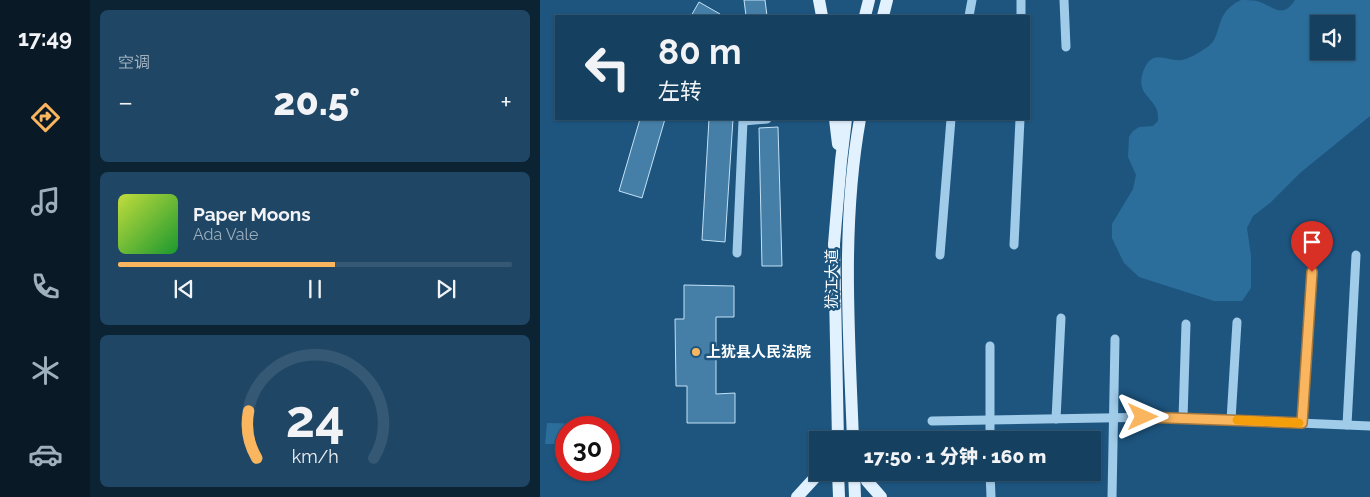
<!DOCTYPE html>
<html lang="zh">
<head>
<meta charset="utf-8">
<style>
  :root { --surface:#16405f; --page:#1f4765; --text:#f1f3f6; --muted:#9eafbd; --line:#355974; --accent:#f9b65e }
  body { margin:0; font-family:Raleway,"Noto Sans SC",sans-serif; background:var(--page); color:var(--text); height:100vh; display:flex; flex-direction:column; font-size:19px; white-space:nowrap }
  * { box-sizing:border-box; margin:0 }
  p { font-size:16px; color:var(--muted) }
  .icon { flex:none; width:28px; height:28px; fill:none; stroke:currentColor; stroke-width:2; stroke-linecap:round; stroke-linejoin:round }
  .map { position:relative; flex:1; overflow:hidden }
  .details { display:flex; flex-direction:column; gap:10px; padding:10px; background:#0c2334; width:450px }
  .details>* { flex:none }
  .top-card { position:absolute; left:15px; top:15px; width:475px; height:105px; border-radius:0px; box-shadow:0 1px 4px #0004,0 0 0 1px var(--line); background:#16405f; color:var(--text); overflow:hidden }
  .controls { position:absolute; left:770px; top:15px; display:grid; gap:10px }
  .controls a { display:grid; place-items:center; width:45px; height:45px; border-radius:0px; background:var(--surface); box-shadow:0 1px 4px #0004,0 0 0 1px var(--line); font-size:25px }
  .speed { position:absolute; left:15px; top:416px; display:flex; gap:10px; font-size:25px; font-weight:700; text-align:center }
  .speed>* { display:grid; place-content:center; width:65px; height:65px; border-radius:50%; background:var(--surface); box-shadow:0 1px 4px #0004,0 0 0 1px var(--line); line-height:1 }
  .speed .limit { border:8px solid #d22; background:#fff; color:#111 }
  .pin { position:absolute; display:grid; place-items:center; width:42px; height:42px; color:#fff; margin:-51px -21px; border-radius:50% 50% 50% 0; rotate:-45deg; box-shadow:0 0 5px #0007 }
  .pin .icon { rotate:45deg }
  .me { position:absolute; width:55px; margin:-28px; rotate:90deg; stroke-linejoin:round; filter:drop-shadow(0 0 4px #0008) }
  .turn { display:flex; align-items:center; gap:18px; height:105px; padding:0 20px; font-size:22px }
  .turn .icon { width:65px; height:65px; stroke-width:2.5 }
  .turn b { display:block; font-size:35px; line-height:42px }
  .big { font-size:38px; font-weight:800; line-height:1.1 }
  .details .tile { flex:1; display:flex; flex-direction:column; justify-content:center; gap:8px; min-width:0; padding:0 18px; border-radius:8px; background:var(--page) }
  .details .dial { align-items:center; gap:0 }
  .dial svg { height:130px; overflow:visible; fill:none; stroke:var(--line); stroke-width:7; stroke-linecap:round; text-anchor:middle }
  .dial text { fill:var(--text); stroke:none }
  .song { display:flex; align-items:center; gap:15px }
  .cover { width:60px; height:60px; border-radius:8px; background:linear-gradient(135deg,hsl(70 70% 55%),hsl(130 70% 35%)) }
  .played { height:5px; border-radius:2px; background:linear-gradient(90deg,var(--accent) 55%,var(--line) 55%) }
  .keys { display:flex; justify-content:space-around; direction:ltr }
  .heat { display:flex; justify-content:space-between; align-items:center; font-size:28px; direction:ltr }
  .trip { position:absolute; left:269px; top:431px; width:292px; height:50px; border-radius:0px; background:var(--surface); box-shadow:0 1px 4px #0004,0 0 0 1px var(--line); font-weight:800; line-height:50px; text-align:center }
  main { display:flex; flex:1; min-height:0 }
  .tabs { display:flex; flex-direction:column; width:90px; justify-content:space-around; align-items:center; background:#091a26; color:var(--muted) }
  .tabs .icon { width:35px; height:35px }
  .tabs .selected { color:var(--accent) }
  .tabs b { font-size:22px; color:var(--text) }
  .map>svg:first-child { display:block }
  .green { fill:#2c6e9b; fill-rule:evenodd }
  .building { fill:#457fa8; stroke:#c4e2f7 }
  .lines { fill:none; stroke-linecap:round; stroke-linejoin:round }
  .minor { stroke:#a0cbe9; stroke-width:9 }
  .major { stroke:#e2f1fe; stroke-width:12 }
  .route-casing { stroke:#a2763d; stroke-width:12 }
  .route { stroke:#f9b65e; stroke-width:9 }
  .slow { stroke:#f59e0b; stroke-width:9 }
  .poi-dot { fill:#f9b65e; stroke:#1d557f; stroke-width:2 }
  .labels { text-anchor:middle; dominant-baseline:central; stroke-width:5; stroke-linejoin:round; paint-order:stroke }
  .street-label { font-size:15px; fill:#fff; stroke:#1d557f }
  .poi-label { font-size:15px; font-weight:bold; fill:#fff; stroke:#1d557f; text-anchor:start }
</style>
</head>
<body>
<main>
<nav class="tabs">
<b>17:49</b>
<svg class="icon selected" aria-label="directions" viewBox="0 0 24 24"><path d="M12 3l9 9-9 9-9-9zM9 14v-3h6M13 9l2 2-2 2"/></svg>
<svg class="icon" aria-label="music" viewBox="0 0 24 24"><path d="M9 18V5l10-2v13"/><circle cx="6" cy="18" r="3"/><circle cx="16" cy="16" r="3"/></svg>
<svg class="icon" aria-label="phone" viewBox="0 0 24 24"><path d="M5 4h4l2 5-3 2q2 4 5 5l2-3 5 2v4C11 20 4 13 5 4z"/></svg>
<svg class="icon" aria-label="climate" viewBox="0 0 24 24"><path d="M12 3v18M4 7l16 10M4 17L20 7"/></svg>
<svg class="icon" aria-label="car" viewBox="0 0 24 24"><path d="M5 17H2v-5l4-1 3-4h7l3 4 3 1v5h-3M9 17h6M6 11h13"/><circle cx="7" cy="17" r="2"/><circle cx="17" cy="17" r="2"/></svg>
</nav>
<section class="details">
<div class="tile"><p>空调</p>
<div class="heat"><a>−</a><b class="big">20.5°</b><a>+</a></div>
</div>
<div class="tile">
<div class="song"><i class="cover"></i><div><b>Paper Moons</b><p>Ada Vale</p></div></div>
<div class="played"></div>
<div class="keys"><svg class="icon" aria-label="previous" viewBox="0 0 24 24"><path d="M18 5L8 12l10 7zM5 5v14"/></svg><svg class="icon" aria-label="pause" viewBox="0 0 24 24"><path d="M8 5v14M16 5v14"/></svg><svg class="icon" aria-label="next" viewBox="0 0 24 24"><path d="M6 5l10 7-10 7zM19 5v14"/></svg></div>
</div>
<div class="tile dial"><svg viewBox="0 0 100 80">
<path d="M14 69A42 42 0 1 1 86 69"/>
<path d="M14 69A42 42 0 0 1 9 40" stroke="#f9b65e"/>
<text x="50" y="56" font-size="32" font-weight="700">24</text>
<text x="50" y="72" font-size="11">km/h</text>
</svg></div>
</section>
<div class="map">
<svg width="830" height="497" viewBox="0 0 830 497">
  <rect width="100%" height="100%" fill="#1d557f"/>
  <g class="green">
    <path d="M 701,0 C 706,0 712,0 717,1 C 734,6 742,20 755,0 L 830,0 L 830,116 L 760,173 L 730,203 L 713,216 L 707,228 L 711,256 L 711,288 L 702,301 L 674,301 L 599,277 L 584,263 L 581,257 L 572,238 L 572,224 L 593,189 L 596,175 L 588,157 L 589,137 L 593,131 L 599,127 L 613,126 L 618,121 C 618,118 618,113 617,110 C 612,97 596,93 603,72 C 612,47 626,62 642,60 C 649,59 660,52 666,48 C 684,38 672,13 701,0 ZM 779,24 L 806,24 L 806,51 L 779,51 Z"/>
    <polygon points="7,423 50,424 50,427 26,428 26,444 5,444"/>
  </g>
  <g class="building">
    <polygon points="204,0 225,0 227,16 206,16"/>
    <polygon points="159,2 180,14 178,16 151,16"/>
    <polygon points="100,119 125,119 102,198 79,191"/>
    <polygon points="169,119 193,119 185,242 162,240"/>
    <polygon points="238,127 242,266 222,266 219,128"/>
    <polygon points="144,285 194,286 194,317 176,317 176,394 195,393 195,423 147,423 147,386 136,386 135,319 144,319"/>
  </g>
  <g class="lines">
    <g class="minor">
      <polyline points="481,0 481,16"/>
      <polyline points="524,0 526,47"/>
      <polyline points="429,16 432,0"/>
      <polyline points="474,245 480,119"/>
      <polyline points="197,253 203,121 227,119"/>
      <polyline points="400,255 411,119"/>
      <polyline points="450,346 450,440"/>
      <polyline points="643,418 646,324"/>
      <polyline points="516,419 521,318"/>
      <polyline points="691,420 697,322"/>
      <polyline points="392,421 618,417 830,426"/>
      <polyline points="762,423 773,272"/>
      <polyline points="807,425 816,255"/>
      <polyline points="450,472 451,497"/>
      <polyline points="572,497 575,339"/>
    </g>
    <g class="major">
      <polyline points="279,0 282,16"/>
      <polyline points="325,16 329,0"/>
      <polyline points="343,16 347,0"/>
      <polyline points="295,119 298,144"/>
      <polyline points="298,440 294,244 301,161 306,119"/>
      <path d="M 313,440 C 309,333 301,225 320,119"/>
      <polyline points="298,472 299,497"/>
      <polyline points="314,472 315,497"/>
      <polyline points="324,472 327,481 341,497"/>
      <polyline points="257,497 280,472"/>
    </g>
  </g>
  <g class="lines">
    <g class="route-casing">
      <polyline id="route" points="603,417 762,423 772,272"/>
    </g>
    <use href="#route" class="route"/>
    <polyline class="slow" points="697,420 759,423"/>
  </g>
  <circle class="poi-dot" cx="156" cy="352" r="5"/>
  <g class="labels">
    <g class="street-label">
      <text transform="translate(292 279) rotate(-90)">犹江大道</text>
    </g>
    <g class="poi-label">
      <text x="166" y="352">上犹县人民法院</text>
    </g>
  </g>
</svg>
<div class="controls">
<a><svg class="icon" aria-label="sound" viewBox="0 0 24 24"><path d="M4 9h4l5-4v14l-5-4H4zM17 9q2 3 0 6"/></svg></a>
</div>
<div class="speed"><div class="limit">30</div></div>
<div class="pin" style="left:772px;top:272px;background:#d93025"><svg class="icon" aria-label="arrive" viewBox="0 0 24 24"><path d="M6 21V4h12l-3 4 3 4H6"/></svg></div>
<svg class="me" style="left:603px;top:417px" viewBox="-20 -20 40 40"><path d="M0-17L14 15 0 8-14 15z" fill="#f9b65e" stroke="#fff" stroke-width="4"/></svg>
<div class="trip">17:50 · 1 分钟 · 160 m</div>
<div class="top-card">
<div class="turn"><svg class="icon" aria-label="left" viewBox="0 0 24 24"><path d="M17 20v-9H6M10 6l-5 5 5 5"/></svg><div><b>80 m</b>左转</div></div>
</div>
</div>
</main>
</body>
</html>
